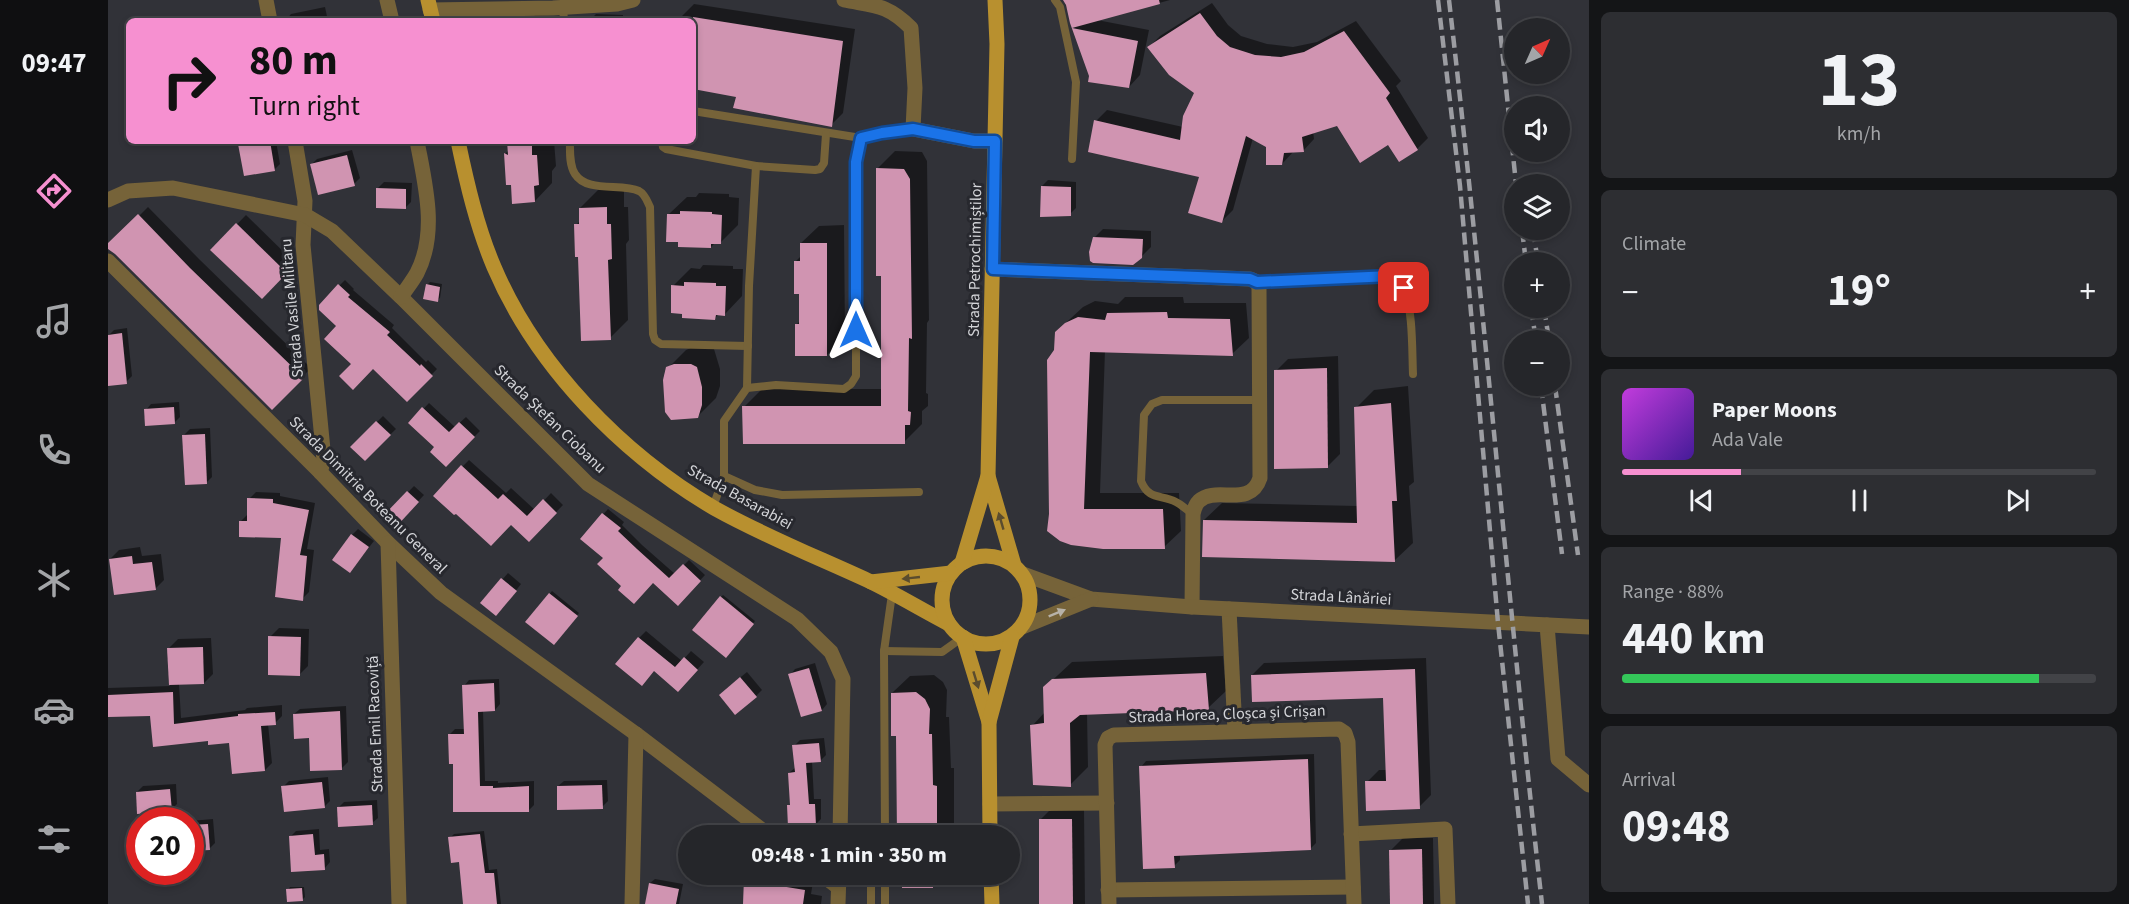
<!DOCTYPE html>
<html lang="en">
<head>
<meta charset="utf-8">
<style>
  :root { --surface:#25262a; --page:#2d2e32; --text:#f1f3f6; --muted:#a3a5a8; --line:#424347; --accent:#f690d0 }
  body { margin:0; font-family:"Source Sans 3",sans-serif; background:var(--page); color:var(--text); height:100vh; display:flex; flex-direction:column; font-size:22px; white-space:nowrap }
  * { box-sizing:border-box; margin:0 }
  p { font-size:20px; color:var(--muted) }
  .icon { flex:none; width:33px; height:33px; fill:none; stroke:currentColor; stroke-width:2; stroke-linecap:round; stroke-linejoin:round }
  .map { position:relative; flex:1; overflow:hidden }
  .sheet { display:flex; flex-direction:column; gap:12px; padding:12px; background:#141517; width:540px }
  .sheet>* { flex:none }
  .banner { position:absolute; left:18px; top:18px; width:570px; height:126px; border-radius:9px; box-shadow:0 3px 9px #0003,0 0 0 2px var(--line); background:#f690d0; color:#111; overflow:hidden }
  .needle { width:39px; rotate:45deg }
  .controls { position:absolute; left:1396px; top:18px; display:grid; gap:12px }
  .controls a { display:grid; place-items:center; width:66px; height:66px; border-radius:50%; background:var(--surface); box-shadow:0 3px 9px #0003,0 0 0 2px var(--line); font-size:30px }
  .speed { position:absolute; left:18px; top:807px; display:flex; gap:12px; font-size:30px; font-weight:700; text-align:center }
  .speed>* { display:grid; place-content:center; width:78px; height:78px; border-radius:50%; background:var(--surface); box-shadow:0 3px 9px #0003,0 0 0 2px var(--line); line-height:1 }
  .speed .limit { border:9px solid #d22; background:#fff; color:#111 }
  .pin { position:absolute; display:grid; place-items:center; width:51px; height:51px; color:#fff; margin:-26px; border-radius:12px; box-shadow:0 3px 9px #0006 }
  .me { position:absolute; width:66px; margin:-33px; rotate:0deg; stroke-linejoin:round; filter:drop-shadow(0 0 4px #0008) }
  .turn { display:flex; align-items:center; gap:21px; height:126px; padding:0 24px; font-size:27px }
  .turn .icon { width:78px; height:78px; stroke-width:2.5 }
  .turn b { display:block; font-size:42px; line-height:51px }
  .big { font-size:45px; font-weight:700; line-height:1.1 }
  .sheet .tile { flex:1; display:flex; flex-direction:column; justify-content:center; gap:9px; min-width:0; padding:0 21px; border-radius:9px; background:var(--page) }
  .sheet .dial { align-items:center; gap:0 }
  .dial b { font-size:78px; line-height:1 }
  .song { display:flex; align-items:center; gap:18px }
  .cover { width:72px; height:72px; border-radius:9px; background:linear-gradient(135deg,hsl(290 70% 55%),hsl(260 70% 35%)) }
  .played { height:6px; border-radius:3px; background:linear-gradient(90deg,var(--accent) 25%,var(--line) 25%) }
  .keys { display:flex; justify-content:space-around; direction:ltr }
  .heat { display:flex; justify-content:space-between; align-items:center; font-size:33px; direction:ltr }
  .charge { height:9px; border-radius:4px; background:linear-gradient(90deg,#34c759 88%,var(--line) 0) }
  .trip { position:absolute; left:570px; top:825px; width:342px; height:60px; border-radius:30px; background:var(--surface); box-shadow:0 3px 9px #0003,0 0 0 2px var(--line); font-weight:700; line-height:60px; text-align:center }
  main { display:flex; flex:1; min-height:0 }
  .tab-bar { display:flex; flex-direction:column; width:108px; justify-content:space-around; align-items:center; background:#0f0f11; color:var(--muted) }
  .tab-bar .icon { width:42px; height:42px }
  .tab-bar .on { color:var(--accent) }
  .tab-bar b { font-size:27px; color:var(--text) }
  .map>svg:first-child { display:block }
  .shadow { fill:#0007 }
  .building { fill:#d094b1 }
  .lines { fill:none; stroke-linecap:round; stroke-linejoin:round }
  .service { stroke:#766339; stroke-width:8 }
  .minor { stroke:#766339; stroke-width:15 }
  .tertiary { stroke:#766339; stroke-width:15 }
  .primary { stroke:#b8902f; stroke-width:15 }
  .rail { stroke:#9c9da2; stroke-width:4.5; stroke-dasharray:12 6; stroke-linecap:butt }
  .oneway { fill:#5a4c2e }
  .oneway2 { fill:#b7b2a8 }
  .route-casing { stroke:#114b97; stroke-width:15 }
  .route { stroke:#1a73e8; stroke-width:10 }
  .labels { text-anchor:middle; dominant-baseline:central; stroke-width:6; stroke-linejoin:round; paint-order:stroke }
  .street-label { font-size:16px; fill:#d3d4d8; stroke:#27282e }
</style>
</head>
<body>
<main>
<nav class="tab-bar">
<b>09:47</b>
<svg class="icon on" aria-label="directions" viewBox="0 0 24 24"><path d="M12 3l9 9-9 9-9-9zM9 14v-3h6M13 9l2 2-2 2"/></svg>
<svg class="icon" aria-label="music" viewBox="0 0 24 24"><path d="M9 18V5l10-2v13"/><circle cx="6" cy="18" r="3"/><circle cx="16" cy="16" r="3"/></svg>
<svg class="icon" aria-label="phone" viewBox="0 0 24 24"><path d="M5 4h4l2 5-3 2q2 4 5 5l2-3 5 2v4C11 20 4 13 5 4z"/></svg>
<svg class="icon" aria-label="climate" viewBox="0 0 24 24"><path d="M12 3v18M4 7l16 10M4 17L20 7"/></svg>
<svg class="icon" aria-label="car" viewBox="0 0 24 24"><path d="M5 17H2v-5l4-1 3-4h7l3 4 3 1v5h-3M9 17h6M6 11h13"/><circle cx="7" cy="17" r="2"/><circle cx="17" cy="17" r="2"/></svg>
<svg class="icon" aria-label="filters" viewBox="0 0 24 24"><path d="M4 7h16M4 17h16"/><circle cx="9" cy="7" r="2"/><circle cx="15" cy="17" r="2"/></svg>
</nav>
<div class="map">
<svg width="1481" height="904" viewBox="0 0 1481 904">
  <rect width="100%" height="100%" fill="#313238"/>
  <g class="shadow">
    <polygon points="956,0 1062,0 989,20 1041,30 1032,75 1021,87 982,76"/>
    <polygon points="1104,3 1120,25 1133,36 1159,44 1185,47 1209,42 1248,21 1293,81 1288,86 1320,138 1309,149 1280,143 1229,124 1205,131 1206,139 1195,151 1185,152 1174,164 1160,146 1145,138 1125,210 1113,222 1093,176 988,121 999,110 1075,127 1088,93 1041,47 1052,36"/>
    <polygon points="586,4 747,29 735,113 723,125 629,95 585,87 585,21 574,21 574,16"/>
    <polygon points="217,7 220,21 177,21 183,14"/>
    <polygon points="488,14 515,15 515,21 481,21"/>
    <polygon points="427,15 450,17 449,21 422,21"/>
    <polygon points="136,141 168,141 172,164 166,170 132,145"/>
    <polygon points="400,141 446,141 448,166 444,171 444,183 427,201 404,183 397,154 401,150"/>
    <polygon points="244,150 252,178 246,184 203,165 209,159"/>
    <polygon points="787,151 814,152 819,161 821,320 819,323 818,393 820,394 820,406 814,411 814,424 796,442 636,407 654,389 775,389 775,274 769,169"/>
    <polygon points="940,180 968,182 968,208 962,214 934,186"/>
    <polygon points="276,182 304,183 303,202 297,208 270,188"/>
    <polygon points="490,190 516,190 516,207 520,207 521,240 518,244 520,320 502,338 472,256 468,225 473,220 472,208"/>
    <polygon points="591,193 621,194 621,197 631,198 630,225 612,243 607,243 603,247 561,214 579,197 588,197"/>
    <polygon points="40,207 91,259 203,368 164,408 0,247"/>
    <polygon points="138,215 187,263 154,297 104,250"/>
    <polygon points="736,225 737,337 719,355 689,324 692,321 692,293 687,262 693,256 693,243 711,226"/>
    <polygon points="995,229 1043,231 1043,247 1033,257 986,238"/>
    <polygon points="595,265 625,266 625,269 635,269 634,296 617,314 611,314 607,318 565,286 583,268 592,269"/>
    <polygon points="237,280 246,289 245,290 286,325 284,328 318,362 320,360 329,369 299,400 265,367 245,364 230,326 212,305"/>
    <polygon points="322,282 334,284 332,298 329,300 319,285"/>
    <polygon points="1017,297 1075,297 1076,303 1138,303 1141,338 1124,354 997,351 992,493 1071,493 1073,531 1056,547 942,514 948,332 975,307 987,301 1010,304"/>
    <polygon points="19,328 24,376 18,382 0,384 1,335 6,330"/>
    <polygon points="585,347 606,349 612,369 612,386 608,398 590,416 560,368 578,350"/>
    <polygon points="1230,356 1232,454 1220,466 1168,371 1180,359"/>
    <polygon points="1300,386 1306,482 1301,486 1305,543 1287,560 1096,520 1114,503 1250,506 1248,408 1266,390"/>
    <polygon points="71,402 72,417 66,423 38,410 43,404"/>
    <polygon points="321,403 347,427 358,417 372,431 338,465 328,447 302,423"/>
    <polygon points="275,416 288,429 257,459 244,447"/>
    <polygon points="102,428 104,477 98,483 76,435 82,429"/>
    <polygon points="361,460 398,493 403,488 427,510 443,493 455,505 421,540 354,467"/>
    <polygon points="306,486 316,495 287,526 277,516"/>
    <polygon points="148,492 172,493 172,496 207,503 199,549 206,550 201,592 194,599 175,537 133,521 140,514 141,499"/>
    <polygon points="500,509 516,522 514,525 534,545 567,574 581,560 597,575 570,604 545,581 515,586 497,558 474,538"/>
    <polygon points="250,529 266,541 242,571 244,535"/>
    <polygon points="32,547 34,556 53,554 56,580 47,589 2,559 11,550"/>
    <polygon points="400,573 413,584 394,609 374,603"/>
    <polygon points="444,591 471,613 448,641 419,622"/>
    <polygon points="615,595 647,621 621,654 613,597"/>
    <polygon points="171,628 201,629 200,666 191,675 162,637"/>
    <polygon points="538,631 574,661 583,651 596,662 576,684 547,670 531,638"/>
    <polygon points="103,638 105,674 96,683 71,684 73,718 137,710 139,708 174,705 174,716 167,723 160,724 164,763 157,770 122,742 101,740 43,714 0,716 0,688 62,686 61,648 70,639"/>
    <polygon points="1115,656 1118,691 1100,708 979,713 980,767 962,785 924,726 937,712 936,688 964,662"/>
    <polygon points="1318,658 1323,795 1311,807 1259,782 1271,770 1279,770 1277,696 1144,675 1156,663"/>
    <polygon points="707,663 719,704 714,710 694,716 682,675 687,669"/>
    <polygon points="639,672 654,690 648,696 618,689"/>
    <polygon points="826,675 835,682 839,690 838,717 841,717 843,768 846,768 846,836 790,836 790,735 784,693 802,676"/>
    <polygon points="391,679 392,704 387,710 375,710 377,781 390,781 390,783 426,781 426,805 420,811 346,811 346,762 342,734 347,729 358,729 356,686 361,680"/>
    <polygon points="238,706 240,762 234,768 202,737 186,714 192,709"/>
    <polygon points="716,738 718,755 712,761 704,761 706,799 713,799 713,819 707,825 681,806 683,803 681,773 688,767 686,746 692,740"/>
    <polygon points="1206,754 1208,843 1202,849 1072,854 1072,860 1066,866 1033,767 1038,761"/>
    <polygon points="220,777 222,801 216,807 175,787 181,781"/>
    <polygon points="499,780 500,801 494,807 450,786 456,781"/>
    <polygon points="68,784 69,804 63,810 29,792 35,786"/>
    <polygon points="269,800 270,818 264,823 230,808 236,802"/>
    <polygon points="944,808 976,808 977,904 933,904 932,820"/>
    <polygon points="105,819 107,843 101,849 82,850 82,821"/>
    <polygon points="211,829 212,850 221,849 222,862 217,868 182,837 188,831"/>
    <polygon points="376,831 381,870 389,869 393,904 356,904 352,861 342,838 346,834"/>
    <polygon points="1295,838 1325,838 1326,904 1284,904 1282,851"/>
    <polygon points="641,874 662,874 705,882 703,894 714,896 713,904 636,904 638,878"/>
    <polygon points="795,874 836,874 824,886"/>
    <polygon points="547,879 575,884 571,904 538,904 542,883"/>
    <polygon points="182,887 196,887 197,897 194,900 180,890"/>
  </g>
  <g class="building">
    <polygon points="955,0 1051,0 1052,4 964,28 1030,41 1021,88 980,82 981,76 962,23 958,5"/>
    <polygon points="1092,13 1109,36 1122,47 1147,55 1173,57 1196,52 1236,31 1282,93 1278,98 1310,150 1291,162 1280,145 1252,163 1229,126 1194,137 1196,152 1176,153 1174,165 1158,165 1158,147 1138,136 1114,223 1080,213 1091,177 980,152 986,120 1072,140 1075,116 1086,93 1061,75 1039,47"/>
    <polygon points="585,17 735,41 724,127 625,108 628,97 585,89"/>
    <polygon points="152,141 162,141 167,171 136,176 130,144"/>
    <polygon points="399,141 424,141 424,155 429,155 431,185 426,186 427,202 404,204 403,185 398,185 396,153 400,155"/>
    <polygon points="239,155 247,186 210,195 202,164"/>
    <polygon points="768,168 796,169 802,179 804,339 801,338 800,411 803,412 802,425 797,425 797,444 635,444 634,406 773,406 773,276 768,276"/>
    <polygon points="933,186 963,187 963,216 932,217"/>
    <polygon points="268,188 298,189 298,209 268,208"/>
    <polygon points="499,207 499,224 503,224 504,259 500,260 503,340 473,341 470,257 467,257 466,224 471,224 471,208"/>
    <polygon points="572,211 604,212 604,214 614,215 613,244 603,244 603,248 570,247 570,242 558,242 559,214 572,214"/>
    <polygon points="30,214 82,268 196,378 164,410 7,254 0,249 0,243"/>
    <polygon points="128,223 179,273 154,299 102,250"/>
    <polygon points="985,237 1035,239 1034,258 1025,265 985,263 982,261 981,252"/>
    <polygon points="692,243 719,243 719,356 687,356 687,324 691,324 691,294 686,294 686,261 692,261"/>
    <polygon points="576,282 608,283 608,286 618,286 617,316 608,315 607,320 574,318 574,314 563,313 563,285 576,286"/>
    <polygon points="230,284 242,295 240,297 282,332 279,335 312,366 313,364 325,376 299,402 265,369 245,390 231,376 243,364 216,339 228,326 211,310 211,305"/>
    <polygon points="318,284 332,287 330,302 315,299"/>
    <polygon points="1059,312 1060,318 1122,319 1125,356 982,352 976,509 1055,509 1057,549 995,549 963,545 952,541 939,531 941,514 939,360 946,350 947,332 957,323 970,317 997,320 999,313"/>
    <polygon points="14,333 19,384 0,386 0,335"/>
    <polygon points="566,364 583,364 589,367 594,387 594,405 590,418 563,420 557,412 555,380 558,367"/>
    <polygon points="1219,368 1220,468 1166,469 1166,370"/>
    <polygon points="1283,403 1289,501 1284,501 1287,562 1094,557 1095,520 1249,523 1246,407"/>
    <polygon points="66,407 67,424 37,426 36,409"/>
    <polygon points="314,407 341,432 351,422 367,437 338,467 322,452 326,447 300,423"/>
    <polygon points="268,421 283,435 257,461 242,447"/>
    <polygon points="97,434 99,484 77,485 74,435"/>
    <polygon points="353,465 390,499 395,494 419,516 435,499 449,513 421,542 403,525 383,546 348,514 346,515 325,496"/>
    <polygon points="299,491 311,502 287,528 275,516"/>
    <polygon points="139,498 165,499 165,503 201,510 192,555 199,556 195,601 167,597 173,538 131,537 131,521 139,521"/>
    <polygon points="494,513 513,528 510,531 529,549 561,578 575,564 593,581 570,606 545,583 526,604 510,590 513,586 489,564 495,558 472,539"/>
    <polygon points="243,534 261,547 242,573 224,560"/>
    <polygon points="24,556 25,564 44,562 48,590 6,595 1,559"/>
    <polygon points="393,578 409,591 388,616 372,603"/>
    <polygon points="441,593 470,616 446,645 417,622"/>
    <polygon points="612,596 646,624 618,658 584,630"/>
    <polygon points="160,636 193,637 192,676 160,675"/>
    <polygon points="530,637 567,667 576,657 590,670 570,692 546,671 534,686 507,664"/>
    <polygon points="95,647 96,684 61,685 59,648"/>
    <polygon points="701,668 714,711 693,717 680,674"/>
    <polygon points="1307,669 1312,809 1258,811 1257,781 1278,781 1275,698 1144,702 1143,675"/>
    <polygon points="1098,673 1101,710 972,715 962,723 963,787 925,785 922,725 936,723 935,687 944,679"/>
    <polygon points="632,677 649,697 627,715 611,695"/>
    <polygon points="386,683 387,711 370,712 372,786 385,786 385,788 421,786 421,812 345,812 345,764 341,764 340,734 356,734 354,685"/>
    <polygon points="65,692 66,724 130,716 130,714 167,712 168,725 153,726 157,771 124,774 121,743 100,745 100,741 45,747 42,716 0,717 0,695"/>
    <polygon points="808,692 817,699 822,709 821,734 824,734 825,785 829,786 829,836 789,836 788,736 783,736 783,693"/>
    <polygon points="232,711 234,770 202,771 201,738 186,739 185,714"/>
    <polygon points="711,743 713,762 698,763 701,804 707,804 708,826 680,827 679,805 682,805 680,773 687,772 684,745"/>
    <polygon points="1200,759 1203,850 1066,856 1067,868 1035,869 1031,766"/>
    <polygon points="214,782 217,808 176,812 173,786"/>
    <polygon points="494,785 495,809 449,810 449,786"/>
    <polygon points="62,789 64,811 29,814 28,792"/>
    <polygon points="264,805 265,825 230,827 229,807"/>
    <polygon points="931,819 964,819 965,904 931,904"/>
    <polygon points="100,824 102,850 82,851 82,825"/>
    <polygon points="205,834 207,855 216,854 217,870 183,872 181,836"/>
    <polygon points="372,834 377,873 386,873 389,904 355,904 351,862 343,863 340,837"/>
    <polygon points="1314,849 1315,904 1282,904 1281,850"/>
    <rect x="794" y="874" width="31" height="14"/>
    <polygon points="636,878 655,879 654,883 697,890 695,904 635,904"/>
    <polygon points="541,883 571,889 568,904 537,904"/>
    <polygon points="194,888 195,901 179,902 178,889"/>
  </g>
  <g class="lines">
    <g class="service">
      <polyline points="947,0 952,7 968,82 964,159"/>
      <polyline points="455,7 456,21"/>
      <polyline points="585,111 753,138"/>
      <path d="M 462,141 C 462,151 461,165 467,174 C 479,193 513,183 531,191 C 537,194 539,201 542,207 L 545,334 L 547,340 L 553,344 L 640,346"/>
      <polyline points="554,141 555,147 558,149 648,166 707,170 712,169 716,163 718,134"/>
      <path d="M 1149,282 L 1283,276 C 1289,279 1294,282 1296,289 C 1305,309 1304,351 1305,374"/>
      <polyline points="639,388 641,286 648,166"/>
      <polyline points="616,476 647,490 674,495 811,492"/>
      <polyline points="605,507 616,476 616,421 639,388 668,385 736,389 743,384 748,376 748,162 753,138 774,133 805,129"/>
      <path d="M 1085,514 C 1079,510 1074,505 1068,502 C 1053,494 1041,501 1033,481 L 1036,415 L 1044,404 L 1054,400 L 1151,400"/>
      <polyline points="776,651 834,652 855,637"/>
      <polyline points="777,836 776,651 784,594"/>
      <polyline points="763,874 763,904"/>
      <polyline points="777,874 777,904"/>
    </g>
    <g class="minor">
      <polyline points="158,0 162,21"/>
      <polyline points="279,0 284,21"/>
      <path d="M 736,0 C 767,6 779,4 803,28 L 807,88 L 805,129 L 866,141 L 887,141"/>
      <polyline points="322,10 445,8 509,4 525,0"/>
      <polyline points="187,141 197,201 195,245 216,460 212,472"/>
      <polyline points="0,200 20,191 65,188 197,215 224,231 293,297 480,484 689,619 723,652 735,679 732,836"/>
      <polyline points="0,261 212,472 280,543 333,593 528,734 662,836"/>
      <path d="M 884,269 L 1142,279 L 1149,282 L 1151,288 L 1152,478 C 1142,509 1108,485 1091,501 C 1088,504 1086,509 1085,514 L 1084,607"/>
      <path d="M 293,297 C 298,289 304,282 309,273 C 330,232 317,184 309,141"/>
      <polyline points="280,543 291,904"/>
      <polyline points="1121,609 1127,731"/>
      <polyline points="1439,625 1450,759 1481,785"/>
      <polyline points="882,804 999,803"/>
      <polyline points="1243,834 1337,829 1340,904"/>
      <polyline points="713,874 730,887"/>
      <polyline points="1000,890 1245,887"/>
      <polyline points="524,904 528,734"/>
      <polyline points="730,904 731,874"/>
      <polyline points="1001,904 997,745 1000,738 1006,735 1231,729 1237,733 1240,742 1246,904"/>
    </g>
    <g class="tertiary">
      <polyline points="915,574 983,599 1084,607 1481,627"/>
      <polyline points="914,627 983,599"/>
    </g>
    <g class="primary">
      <polyline points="320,0 325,21"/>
      <path d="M 350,141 C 359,184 369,227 386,267 C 428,366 514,454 606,508 C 656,536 709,557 761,581 C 788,594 814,610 841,624"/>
      <polyline points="880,476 906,565"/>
      <circle cx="878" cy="600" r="44"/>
      <polyline points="854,563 880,476 889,44 887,0"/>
      <polyline points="763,582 843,573"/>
      <polyline points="855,637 881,722"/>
      <polyline points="882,836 881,722 904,637"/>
      <polyline points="883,874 884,904"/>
    </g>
    <g class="rail">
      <polyline points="1330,0 1352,186 1390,623 1420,904"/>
      <path d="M 1341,0 C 1376,301 1400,603 1434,904"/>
      <polyline points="1389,0 1408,184"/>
      <polyline points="1414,230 1418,262"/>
      <polyline points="1425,230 1430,262"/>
      <polyline points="1423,308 1428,340"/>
      <polyline points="1436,308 1441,340"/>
      <polyline points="1433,386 1454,554"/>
      <polyline points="1447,386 1470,555"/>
    </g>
  </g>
  <defs><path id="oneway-solid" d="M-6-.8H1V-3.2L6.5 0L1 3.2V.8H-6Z" transform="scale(1.5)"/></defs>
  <g class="oneway">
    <use href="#oneway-solid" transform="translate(893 521) rotate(-106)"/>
    <use href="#oneway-solid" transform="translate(803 578) rotate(174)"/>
    <use href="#oneway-solid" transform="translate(868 680) rotate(73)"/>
  </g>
  <use class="oneway2" href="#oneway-solid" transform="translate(949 613) rotate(-22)"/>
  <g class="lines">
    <g class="route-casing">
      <polyline id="route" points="748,330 748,162 753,138 774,133 805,129 866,141 887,141 885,269 1142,279 1149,282 1283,276 1291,280 1296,288"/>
    </g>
    <use href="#route" class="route"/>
  </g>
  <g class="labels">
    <g class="street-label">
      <text transform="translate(867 260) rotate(-89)">Strada Petrochimiștilor</text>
      <text transform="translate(184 308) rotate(-95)">Strada Vasile Militaru</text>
      <text transform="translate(442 419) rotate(44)">Strada Ștefan Ciobanu</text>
      <text transform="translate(260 495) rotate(45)">Strada Dimitrie Boteanu General</text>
      <text transform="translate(632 497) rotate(29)">Strada Basarabiei</text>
      <text transform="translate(1233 597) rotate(3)">Strada Lânăriei</text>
      <text transform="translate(1119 714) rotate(-2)">Strada Horea, Cloșca și Crișan</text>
      <text transform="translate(267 724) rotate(-92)">Strada Emil Racoviță</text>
    </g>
  </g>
</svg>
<div class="controls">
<a><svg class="needle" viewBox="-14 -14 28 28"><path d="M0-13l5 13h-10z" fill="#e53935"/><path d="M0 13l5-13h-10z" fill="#a3a5a8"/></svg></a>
<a><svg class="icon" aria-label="sound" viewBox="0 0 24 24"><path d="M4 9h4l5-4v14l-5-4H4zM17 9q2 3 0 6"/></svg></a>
<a><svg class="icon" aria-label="layers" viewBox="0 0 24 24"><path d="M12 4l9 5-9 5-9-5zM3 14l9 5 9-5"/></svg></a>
<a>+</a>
<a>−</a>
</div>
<div class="speed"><div class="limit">20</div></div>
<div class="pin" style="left:1296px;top:288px;background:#d93025"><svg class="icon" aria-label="arrive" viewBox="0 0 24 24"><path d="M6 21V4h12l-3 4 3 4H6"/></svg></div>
<svg class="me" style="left:748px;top:330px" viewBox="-20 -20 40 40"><path d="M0-17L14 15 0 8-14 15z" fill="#1a73e8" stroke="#fff" stroke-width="4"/></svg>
<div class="trip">09:48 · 1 min · 350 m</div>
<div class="banner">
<div class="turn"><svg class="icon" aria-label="right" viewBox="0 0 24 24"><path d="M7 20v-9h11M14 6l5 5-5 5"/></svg><div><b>80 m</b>Turn right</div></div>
</div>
</div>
<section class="sheet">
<div class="tile dial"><b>13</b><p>km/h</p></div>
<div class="tile"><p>Climate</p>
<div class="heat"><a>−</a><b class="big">19°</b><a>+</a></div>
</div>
<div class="tile">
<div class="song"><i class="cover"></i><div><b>Paper Moons</b><p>Ada Vale</p></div></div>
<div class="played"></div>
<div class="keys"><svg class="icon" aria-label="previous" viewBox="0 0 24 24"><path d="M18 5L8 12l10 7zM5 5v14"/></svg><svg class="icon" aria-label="pause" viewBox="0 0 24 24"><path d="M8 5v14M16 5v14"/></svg><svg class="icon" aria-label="next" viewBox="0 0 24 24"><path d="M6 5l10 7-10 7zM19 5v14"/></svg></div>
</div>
<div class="tile"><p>Range · 88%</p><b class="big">440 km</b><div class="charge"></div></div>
<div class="tile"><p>Arrival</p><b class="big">09:48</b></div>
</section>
</main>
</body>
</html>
